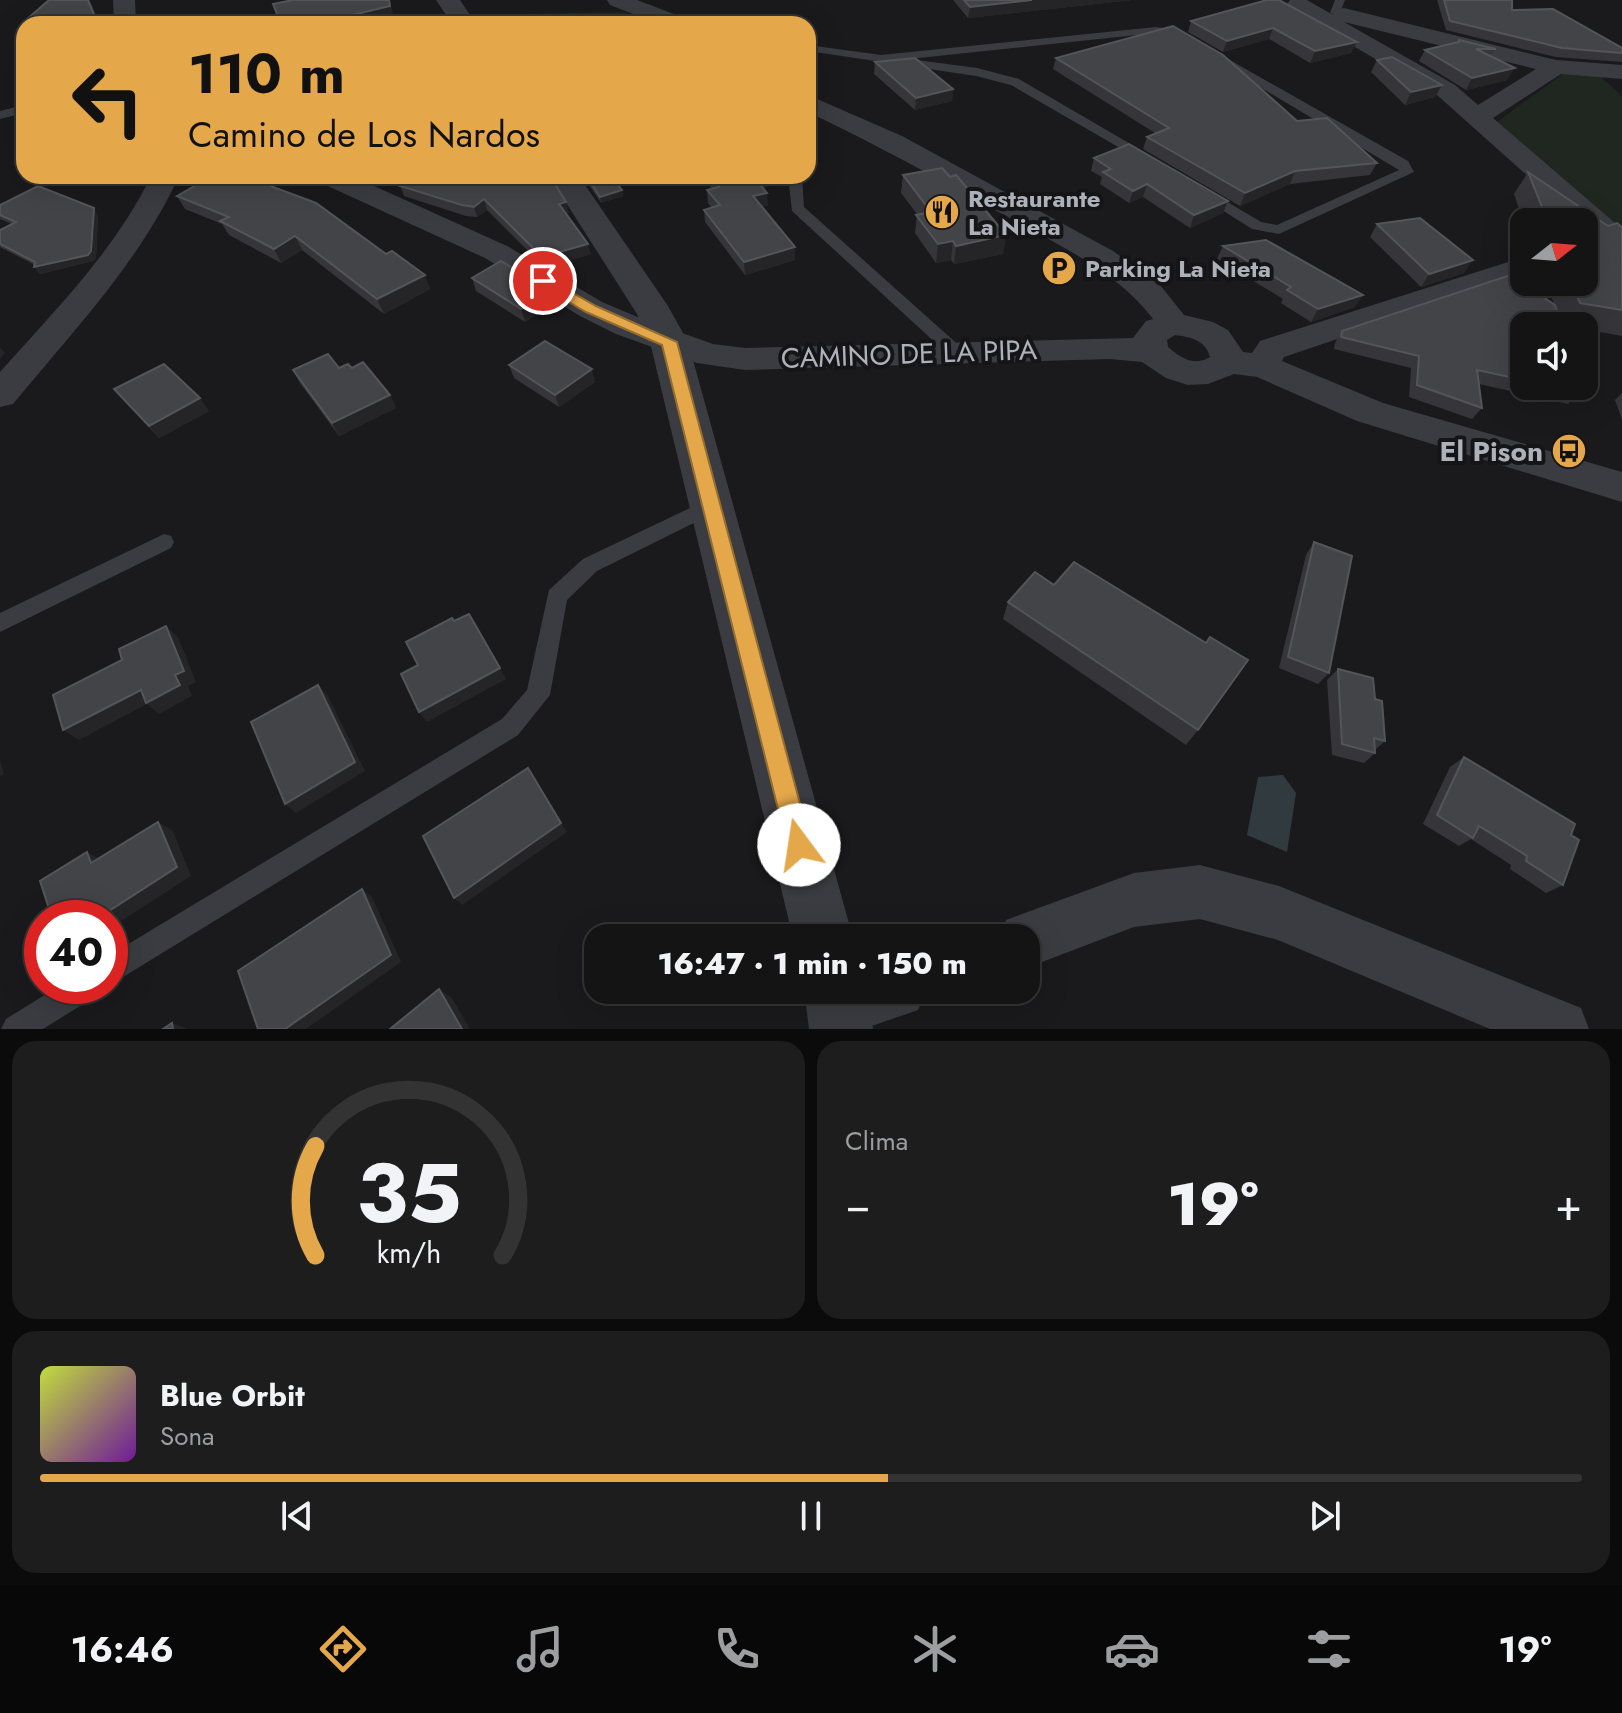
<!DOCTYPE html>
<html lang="es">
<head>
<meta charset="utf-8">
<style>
  :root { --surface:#141415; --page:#1d1d1e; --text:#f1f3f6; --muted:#9d9ea0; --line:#333334; --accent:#e4a74a }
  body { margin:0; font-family:Jost,sans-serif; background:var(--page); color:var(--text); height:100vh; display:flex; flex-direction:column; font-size:30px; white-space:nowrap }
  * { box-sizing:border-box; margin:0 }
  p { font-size:26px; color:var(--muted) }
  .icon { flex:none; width:44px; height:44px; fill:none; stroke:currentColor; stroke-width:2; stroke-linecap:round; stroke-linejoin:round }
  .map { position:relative; height:1029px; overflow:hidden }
  .sheet { display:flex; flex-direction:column; gap:12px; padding:12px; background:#0b0b0c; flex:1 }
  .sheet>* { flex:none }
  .guide { position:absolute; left:16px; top:16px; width:800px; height:168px; border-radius:24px; box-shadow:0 8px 32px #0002,0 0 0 2px var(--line); background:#e4a74a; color:#111; overflow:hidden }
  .needle { width:52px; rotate:73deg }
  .tools { position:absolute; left:1510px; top:208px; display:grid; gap:16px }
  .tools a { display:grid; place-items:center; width:88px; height:88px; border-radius:16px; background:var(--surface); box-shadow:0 8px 32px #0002,0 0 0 2px var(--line); font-size:40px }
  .speed { position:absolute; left:24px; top:900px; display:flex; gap:16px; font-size:40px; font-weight:700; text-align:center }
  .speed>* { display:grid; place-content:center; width:104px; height:104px; border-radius:50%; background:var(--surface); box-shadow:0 8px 32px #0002,0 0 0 2px var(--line); line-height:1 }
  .speed .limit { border:12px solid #d22; background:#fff; color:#111 }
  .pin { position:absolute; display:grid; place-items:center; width:68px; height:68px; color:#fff; margin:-34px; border:4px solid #fff; border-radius:50%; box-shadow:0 2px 8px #0007 }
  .me { position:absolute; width:88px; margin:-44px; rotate:346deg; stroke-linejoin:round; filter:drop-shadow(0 0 6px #0008) }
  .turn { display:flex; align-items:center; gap:28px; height:168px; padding:0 40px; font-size:36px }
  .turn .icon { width:104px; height:104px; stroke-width:2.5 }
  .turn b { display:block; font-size:56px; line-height:68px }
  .big { font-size:60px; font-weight:800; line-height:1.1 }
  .sheet .card { flex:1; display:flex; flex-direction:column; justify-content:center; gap:12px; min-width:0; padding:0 28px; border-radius:24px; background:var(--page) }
  .sheet .dial { align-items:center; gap:0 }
  .dial svg { height:208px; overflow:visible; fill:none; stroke:var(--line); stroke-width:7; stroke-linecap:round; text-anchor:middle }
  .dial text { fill:var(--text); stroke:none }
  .song { display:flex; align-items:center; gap:24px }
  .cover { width:96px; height:96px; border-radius:12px; background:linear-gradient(135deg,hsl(70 70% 55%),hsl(280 70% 35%)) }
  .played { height:8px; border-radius:4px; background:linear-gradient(90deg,var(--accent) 55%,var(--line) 55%) }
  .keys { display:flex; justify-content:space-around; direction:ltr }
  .heat { display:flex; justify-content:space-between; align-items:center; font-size:44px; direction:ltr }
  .sheet .tiles { flex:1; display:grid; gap:12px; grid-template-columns:1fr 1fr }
  .card:last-child { grid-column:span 2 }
  .trip { position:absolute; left:584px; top:924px; width:456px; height:80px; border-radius:24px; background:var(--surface); box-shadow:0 8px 32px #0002,0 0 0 2px var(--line); font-weight:800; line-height:80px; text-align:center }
  .tab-bar { display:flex; height:128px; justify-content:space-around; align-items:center; background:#080808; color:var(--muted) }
  .tab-bar .icon { width:56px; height:56px }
  .tab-bar .on { color:var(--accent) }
  .tab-bar b { font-size:36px; color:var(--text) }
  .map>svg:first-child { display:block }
  .green { fill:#202721 }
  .water { fill:#313a3f }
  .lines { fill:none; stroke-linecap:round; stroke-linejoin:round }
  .service { fill:#3b3c41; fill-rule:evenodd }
  .minor { fill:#3b3c41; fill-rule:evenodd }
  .tertiary { fill:#3b3c41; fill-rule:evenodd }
  .wall { fill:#36363a }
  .shaded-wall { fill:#252528 }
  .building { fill:#434447; stroke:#535559; stroke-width:2 }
  .route { fill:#e4a74a; stroke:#946d30; stroke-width:2 }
  .labels { text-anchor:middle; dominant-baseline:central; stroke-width:8; stroke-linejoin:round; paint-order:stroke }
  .far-poi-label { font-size:24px; font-weight:bold; fill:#adb2ba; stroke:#151517; text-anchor:start }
  .street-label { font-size:28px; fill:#adb2ba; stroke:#151517 }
  .poi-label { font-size:28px; font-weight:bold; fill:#adb2ba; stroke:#151517; text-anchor:end }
</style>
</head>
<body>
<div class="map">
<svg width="1622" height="1029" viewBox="0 0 1622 1029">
  <rect width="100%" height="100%" fill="#1a1a1c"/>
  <g class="green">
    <polygon points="623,12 663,24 482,24 476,15"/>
    <polygon points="1563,74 1598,74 1622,96 1622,224 1609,223 1494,124"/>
  </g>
  <polygon class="water" points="1283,775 1296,793 1287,852 1247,835 1258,777"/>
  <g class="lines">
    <g class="service">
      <polygon points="1335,0 1345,0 1340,13 1335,16 1330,13"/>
      <polygon points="1156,27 1178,30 1189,37 1183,40 1156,33 909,59 977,68 1019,79 1151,156 1151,162 1146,163 1011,85 976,76 808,51 808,45 881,55"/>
      <polygon points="1213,55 1221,55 1408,161 1414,172 1279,234 1252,229 1197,194 1199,191 1209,191 1261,222 1277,225 1399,170 1213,59"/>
      <polygon points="24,105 24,113 0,119 0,111"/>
      <polygon points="788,176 802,176 804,207 963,349 966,353 963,357 951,357 792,211"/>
      <polygon points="713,497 720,500 723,505 720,510 597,571 567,600 550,695 518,735 110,985 110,955 502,719 527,690 549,590 583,559"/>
      <polygon points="164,534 171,536 174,542 171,548 0,632 0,613"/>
      <polygon points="59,986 100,986 96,996 43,1029 1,1029 6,1019"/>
    </g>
    <g class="minor">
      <polygon points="113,0 135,0 136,24 114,24"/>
      <polygon points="607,0 637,0 687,19 690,24 659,24 610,5"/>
      <path d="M 1290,0 L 1307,0 L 1333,15 L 1336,10 L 1344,8 L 1556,60 L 1622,65 L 1622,79 L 1561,74 L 1493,118 L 1622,229 L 1622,254 L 1611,251 L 1584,227 L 1584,222 L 1579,222 L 1437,95 L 1290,9 L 1287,4 ZM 1344,22 L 1536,69 L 1478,105 L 1455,85 Z"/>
      <path d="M 808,95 L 902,136 L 1113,251 L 1160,285 L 1184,315 L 1213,322 L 1228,330 L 1243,352 L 1252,353 L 1260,341 L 1524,257 L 1524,276 L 1284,357 L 1282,361 L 1383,403 L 1622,472 L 1622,502 L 1357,421 L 1257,377 L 1234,374 L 1208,384 L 1188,385 L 1166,378 L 1142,362 L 1110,359 L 745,370 L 697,363 L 616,334 L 580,316 L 485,258 L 319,182 L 315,176 L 352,176 L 507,246 L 602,302 L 640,318 L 713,344 L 745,348 L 1133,338 L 1146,321 L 1153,319 C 1116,270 1056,244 1004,215 C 939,179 875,144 808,112 ZM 1175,335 C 1190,337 1206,340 1210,357 C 1194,367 1181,358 1168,347 L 1167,340 Z"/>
      <path d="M 151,176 L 179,176 C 139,263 73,331 13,404 L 0,407 L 0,372 C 55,310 114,252 151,176 Z"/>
      <polygon points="1200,865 1279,886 1581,1008 1589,1029 1490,1029 1278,940 1200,919 1134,927 1026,968 1026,938 999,938 1006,920 1134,873"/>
      <polygon points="818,990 927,990 918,1010 863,1029 820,1027 811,1007"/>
    </g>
    <g class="tertiary">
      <polygon points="436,0 460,0 476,24 452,24"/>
      <polygon points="549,176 579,176 668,306 688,342 853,938 793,938 650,342 637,314"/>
      <polygon points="804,990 868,990 873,1029 809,1029"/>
    </g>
  </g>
  <g class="wall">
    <polygon points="953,0 1132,0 968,18"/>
    <polygon points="1267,0 1357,42 1351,53 1310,63 1269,39 1223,52 1188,32 1191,21"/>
    <polygon points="1437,0 1512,0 1512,10 1622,48 1622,62 1556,57 1446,30"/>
    <polygon points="1459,40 1496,49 1491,56 1507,80 1466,90 1419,61 1425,50 1457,43"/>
    <polygon points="1056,58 1297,121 1377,163 1370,175 1290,184 1240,206 1143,149 1147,137 1155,133 1053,69"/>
    <polygon points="1377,60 1442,85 1435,97 1405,105 1371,72"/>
    <polygon points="875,62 953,89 952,101 915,110 874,74"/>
    <polygon points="1094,158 1228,201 1223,213 1190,228 1143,197 1129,203 1100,184 1102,177 1091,171"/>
    <polygon points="1528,172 1608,226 1622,227 1622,336 1584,329 1584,326 1561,325 1558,317 1524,326 1524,386 1577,386 1579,392 1568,404 1479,384 1482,408 1472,419 1409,397 1411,368 1334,349 1335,343 1342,331 1554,304 1546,282 1584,282 1584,222 1524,223 1514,194"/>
    <polygon points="903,175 950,177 1006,235 1003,254 954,264 951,260 936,263 915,233 917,214 901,193"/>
    <polygon points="583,176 611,176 622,190 623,196 601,203"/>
    <polygon points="707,176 767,176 768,186 763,188 768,205 762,207 795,247 795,260 745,275 705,222 704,210 712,208 708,203 707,190 712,189 708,184"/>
    <polygon points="400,186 569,213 566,213 591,254 548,267 537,260 487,210 477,217 466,216 404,196"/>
    <polygon points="177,196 386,254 425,275 430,289 384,314 302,250 281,263 229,235 222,224 185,209"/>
    <polygon points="0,205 98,215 96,258 93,261 40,274 34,267 35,265 0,247 0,230 12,224 0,219"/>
    <polygon points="1377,224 1464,273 1421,287 1370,237"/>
    <polygon points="1223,246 1355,307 1311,322 1281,303 1283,299 1217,259"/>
    <polygon points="472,278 554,303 525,322 476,291"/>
    <polygon points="509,365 595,382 559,407 514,378"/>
    <polygon points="352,368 390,395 396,408 339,436 300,383 293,370"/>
    <polygon points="114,389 209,411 159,438"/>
    <polygon points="1622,393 1622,419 1615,400"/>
    <polygon points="1314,542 1329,673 1318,684 1279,668 1306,555"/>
    <polygon points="1008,602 1198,730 1186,745 1003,619"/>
    <polygon points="1338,669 1375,699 1385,741 1375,750 1375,753 1364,763 1332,755 1327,680"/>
    <polygon points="1464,757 1571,835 1563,885 1546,893 1510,869 1511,865 1471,839 1459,846 1423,824 1450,767"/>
  </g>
  <g class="shaded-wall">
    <polygon points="88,0 90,0 100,24 98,24"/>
    <polygon points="390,0 393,14 354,24 315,24"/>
    <polygon points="1032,0 1132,0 968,18 970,7"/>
    <polygon points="1273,28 1269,39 1223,52 1227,41"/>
    <polygon points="1357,42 1351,53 1310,63 1315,51"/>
    <polygon points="1515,68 1507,80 1466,90 1472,78"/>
    <polygon points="1442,85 1435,97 1405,105 1411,92"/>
    <polygon points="953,89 952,101 915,110 916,98"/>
    <polygon points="1295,171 1290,184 1240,206 1245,193"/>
    <polygon points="758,176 767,176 768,186 754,190 754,177"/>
    <polygon points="1147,184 1143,197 1129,203 1133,191"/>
    <polygon points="622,190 623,196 601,203 600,197"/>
    <polygon points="767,193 768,205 754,209 753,196"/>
    <polygon points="484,199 487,210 477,217 474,207"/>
    <polygon points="1228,201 1223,213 1190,228 1194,215"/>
    <polygon points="566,202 569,213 562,215 559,204"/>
    <polygon points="94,208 98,215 96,258 93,261 40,274 34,267"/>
    <polygon points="1006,235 1003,254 954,264 956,246"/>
    <polygon points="295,236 302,250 281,263 274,249"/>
    <polygon points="953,241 951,260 936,263 938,244"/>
    <polygon points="588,244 591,254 548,267 545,256"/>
    <polygon points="795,247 795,260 745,275 744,262"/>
    <polygon points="1473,260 1464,273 1421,287 1429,274"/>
    <polygon points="425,275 430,289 384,314 377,299"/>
    <polygon points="550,290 554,303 525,322 521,309"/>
    <polygon points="1363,295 1355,307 1311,322 1318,309"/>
    <polygon points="0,347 5,353 0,359"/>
    <polygon points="592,369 595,382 559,407 555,395"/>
    <polygon points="390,395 396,408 339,436 332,423"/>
    <polygon points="200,398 209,411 159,438 149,426"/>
    <polygon points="166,626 178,637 196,682 188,686 192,696 159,714 147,704 79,740 63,730 141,690 175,675"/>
    <polygon points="500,668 506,679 427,722 419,712"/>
    <polygon points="318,685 328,696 365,771 296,813 285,804"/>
    <polygon points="0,760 4,774 0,776"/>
    <polygon points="158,822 173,831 191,876 110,928 110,918 98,918"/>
    <polygon points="561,823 567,832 462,905 454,898"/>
    <polygon points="87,852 103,861 91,863"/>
    <polygon points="362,889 372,897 401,962 306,1029 285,1029"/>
    <polygon points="439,989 452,998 470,1029 462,1029"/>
    <polygon points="172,1023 188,1029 173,1029"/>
  </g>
  <g class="building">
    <polygon points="49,0 88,0 98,24 26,24 26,20"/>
    <polygon points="293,0 389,0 390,6 315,24 281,24 273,4"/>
    <polygon points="964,0 1032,0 970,7"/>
    <polygon points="1267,0 1279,0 1357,42 1315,51 1273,28 1227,41 1191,21"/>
    <polygon points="1444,0 1512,0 1512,10 1553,9 1622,48 1622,53 1562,48 1450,21"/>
    <polygon points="1173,26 1223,55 1297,121 1327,118 1377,163 1295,171 1245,193 1147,137 1169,128 1056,58"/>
    <polygon points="1459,40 1496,49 1476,49 1515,68 1472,78 1425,50 1459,42"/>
    <polygon points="1392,57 1442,85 1411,92 1377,60"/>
    <polygon points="915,58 953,89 916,98 875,62"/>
    <polygon points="1129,144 1228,201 1194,215 1147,184 1133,191 1103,172 1111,169 1094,158"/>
    <polygon points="942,168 950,177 956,175 1006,235 956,246 953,241 938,244 916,215 931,212 903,175"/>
    <polygon points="1528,172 1608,226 1617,223 1622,227 1622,310 1580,303 1571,282 1584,282 1584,222 1548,222"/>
    <polygon points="212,176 244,176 316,203 386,254 392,251 425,275 377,299 295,236 274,249 220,221 229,217 177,196"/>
    <polygon points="416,176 550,176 566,202 559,204 588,244 545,256 534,249 484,199 474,207 462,205 400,186"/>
    <polygon points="586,176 611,176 622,190 600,197"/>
    <polygon points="711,176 758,176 754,177 767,193 753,196 795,247 744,262 704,210 720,205 707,190 719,187"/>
    <polygon points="38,186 94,208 91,251 88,255 34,267 35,262 0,244 0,230 16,222 0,215 0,205"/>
    <polygon points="1420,218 1473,260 1429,274 1377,224"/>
    <polygon points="1266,240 1363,295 1318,309 1287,290 1291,287 1223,246"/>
    <polygon points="501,261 550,290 521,309 472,278"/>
    <polygon points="1510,275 1555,305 1561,326 1524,326 1524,380 1477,370 1482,408 1417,385 1419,356 1341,337 1342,331"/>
    <polygon points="545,341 592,369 555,395 509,365"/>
    <polygon points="328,354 339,368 348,364 352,368 363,362 390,395 332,423 293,370"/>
    <polygon points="164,364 200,398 149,426 114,389"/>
    <polygon points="1550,386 1577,386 1579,392"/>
    <polygon points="1314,542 1352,556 1329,673 1288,657"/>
    <polygon points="1074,562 1206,643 1210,637 1248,660 1198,730 1008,602 1035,572 1054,585"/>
    <polygon points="469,614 500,668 419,712 401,674 418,665 406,642 452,618 454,621"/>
    <polygon points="166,626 184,671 175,675 180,685 146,703 141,690 63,730 53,695 122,660 119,649"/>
    <polygon points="1338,669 1373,678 1375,699 1382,701 1385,741 1374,738 1375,753 1342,744"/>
    <polygon points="318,685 355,762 285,804 251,722"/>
    <polygon points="1464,757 1575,824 1571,835 1579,840 1563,885 1526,861 1527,856 1479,826 1473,838 1437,815"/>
    <polygon points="528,768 561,823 454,898 423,836"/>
    <polygon points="158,822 177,867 98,918 52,918 40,881 87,852 91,863"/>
    <polygon points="362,889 391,955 285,1029 258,1029 238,971"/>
    <polygon points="439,989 462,1029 390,1029"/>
    <polygon points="172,1023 173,1029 163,1029"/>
  </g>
  <polygon class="route" points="543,276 596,306 677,342 811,845 807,854 799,857 791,854 787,845 662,345 586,312 538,284 538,278"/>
  <defs>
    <g id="restaurant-disc" transform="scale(1.8)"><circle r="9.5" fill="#e4a74a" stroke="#151517"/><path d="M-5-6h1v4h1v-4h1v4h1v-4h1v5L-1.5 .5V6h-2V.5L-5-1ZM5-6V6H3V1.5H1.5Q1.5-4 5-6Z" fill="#111"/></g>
    <g id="parking-disc" transform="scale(1.8)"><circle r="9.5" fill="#e4a74a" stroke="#151517"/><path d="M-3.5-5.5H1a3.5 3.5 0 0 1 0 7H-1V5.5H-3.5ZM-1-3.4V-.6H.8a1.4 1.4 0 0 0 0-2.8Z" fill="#111"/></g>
    <g id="bus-disc" transform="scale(1.8)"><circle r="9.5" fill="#e4a74a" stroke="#151517"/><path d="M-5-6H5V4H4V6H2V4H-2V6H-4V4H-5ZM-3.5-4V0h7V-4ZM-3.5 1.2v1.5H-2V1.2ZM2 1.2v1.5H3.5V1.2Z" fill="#111"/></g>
  </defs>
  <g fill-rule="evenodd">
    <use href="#restaurant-disc" x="942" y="212"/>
    <use href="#parking-disc" x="1059" y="268"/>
    <use href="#bus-disc" x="1569" y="451"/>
  </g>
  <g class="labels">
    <g class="far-poi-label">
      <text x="968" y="198">Restaurante<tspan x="968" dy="28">La Nieta</tspan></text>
      <text x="1085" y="268">Parking La Nieta</text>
    </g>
    <g class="street-label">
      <text transform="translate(909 354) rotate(-2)">CAMINO DE LA PIPA</text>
    </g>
    <g class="poi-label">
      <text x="1543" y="451">El Pison</text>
    </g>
  </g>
</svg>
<div class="tools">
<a><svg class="needle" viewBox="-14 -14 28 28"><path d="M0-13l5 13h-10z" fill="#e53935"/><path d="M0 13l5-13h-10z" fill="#9d9ea0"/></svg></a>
<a><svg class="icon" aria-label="sound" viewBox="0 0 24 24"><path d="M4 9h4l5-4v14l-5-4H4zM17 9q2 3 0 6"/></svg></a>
</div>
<div class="speed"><div class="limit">40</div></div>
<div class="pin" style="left:543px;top:281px;background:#d93025"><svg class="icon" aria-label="arrive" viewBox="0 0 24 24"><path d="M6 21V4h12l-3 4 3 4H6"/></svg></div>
<svg class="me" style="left:799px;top:845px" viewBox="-20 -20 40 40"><circle r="19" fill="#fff"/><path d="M0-13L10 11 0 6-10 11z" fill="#e4a74a"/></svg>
<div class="trip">16:47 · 1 min · 150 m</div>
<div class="guide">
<div class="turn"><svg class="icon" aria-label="left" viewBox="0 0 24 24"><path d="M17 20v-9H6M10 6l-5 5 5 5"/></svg><div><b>110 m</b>Camino de Los Nardos</div></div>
</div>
</div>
<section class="sheet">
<div class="tiles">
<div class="card dial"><svg viewBox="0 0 100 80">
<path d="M14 69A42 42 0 1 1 86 69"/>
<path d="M14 69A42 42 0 0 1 14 27" stroke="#e4a74a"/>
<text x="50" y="56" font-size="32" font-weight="700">35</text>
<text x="50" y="72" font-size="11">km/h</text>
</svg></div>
<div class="card"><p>Clima</p>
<div class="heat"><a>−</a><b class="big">19°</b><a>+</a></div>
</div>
<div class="card">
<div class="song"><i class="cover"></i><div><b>Blue Orbit</b><p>Sona</p></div></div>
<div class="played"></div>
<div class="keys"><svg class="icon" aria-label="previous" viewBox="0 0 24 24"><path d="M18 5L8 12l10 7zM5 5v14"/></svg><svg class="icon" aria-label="pause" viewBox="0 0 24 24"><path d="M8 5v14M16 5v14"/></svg><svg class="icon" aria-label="next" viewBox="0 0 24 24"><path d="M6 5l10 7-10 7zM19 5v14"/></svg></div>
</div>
</div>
</section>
<nav class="tab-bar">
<b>16:46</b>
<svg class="icon on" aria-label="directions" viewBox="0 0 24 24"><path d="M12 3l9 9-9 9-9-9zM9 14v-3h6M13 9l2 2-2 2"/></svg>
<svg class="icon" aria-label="music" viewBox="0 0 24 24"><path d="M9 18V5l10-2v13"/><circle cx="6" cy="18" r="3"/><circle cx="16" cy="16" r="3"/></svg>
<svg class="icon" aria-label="phone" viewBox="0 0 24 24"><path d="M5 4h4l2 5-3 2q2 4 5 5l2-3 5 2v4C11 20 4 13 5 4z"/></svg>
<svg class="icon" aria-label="climate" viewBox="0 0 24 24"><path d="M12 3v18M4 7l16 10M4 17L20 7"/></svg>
<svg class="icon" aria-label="car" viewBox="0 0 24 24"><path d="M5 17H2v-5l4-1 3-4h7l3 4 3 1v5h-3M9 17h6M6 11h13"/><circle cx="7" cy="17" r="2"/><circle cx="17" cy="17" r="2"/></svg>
<svg class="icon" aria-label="filters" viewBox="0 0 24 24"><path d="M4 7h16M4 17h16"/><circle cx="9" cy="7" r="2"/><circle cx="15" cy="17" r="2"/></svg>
<b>19°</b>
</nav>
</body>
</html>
